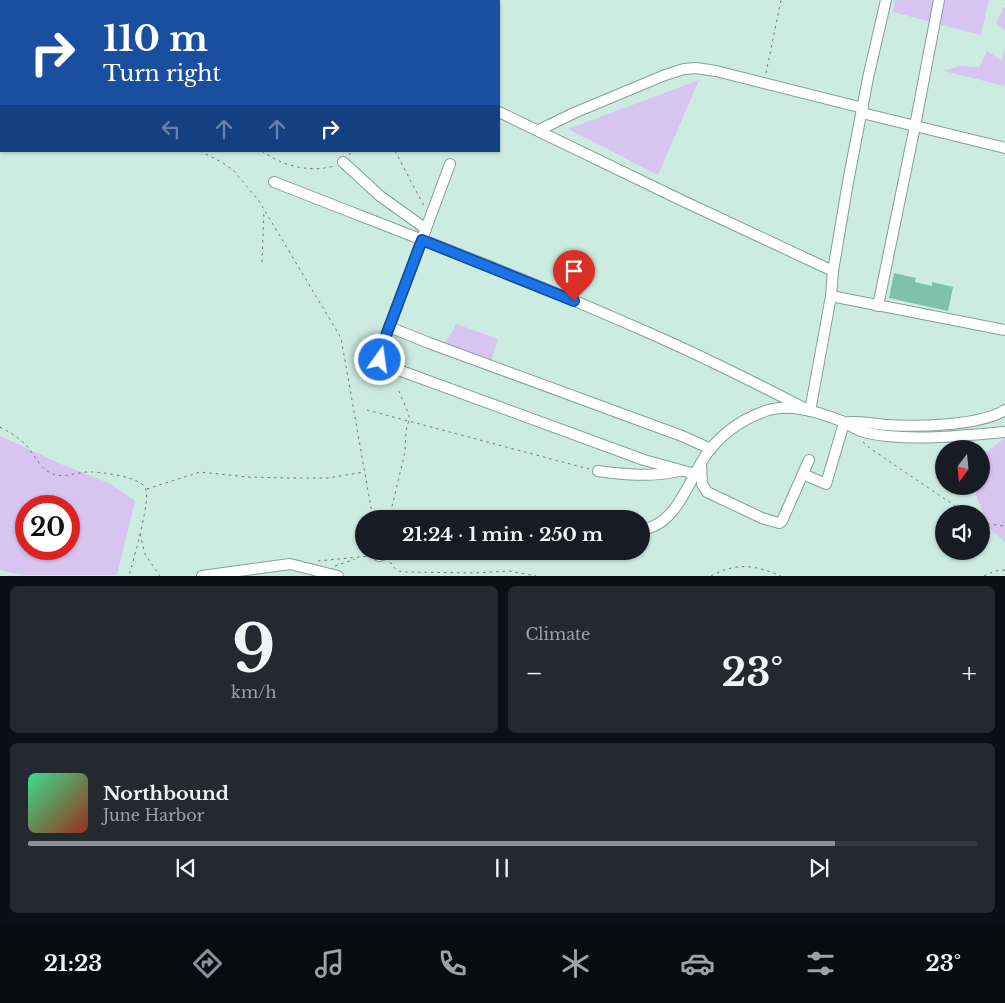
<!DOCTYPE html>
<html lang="en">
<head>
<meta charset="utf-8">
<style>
  :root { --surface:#171b24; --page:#242831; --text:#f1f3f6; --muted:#9ea1a6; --line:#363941; --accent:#8c9099 }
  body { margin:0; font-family:"Libre Baskerville",serif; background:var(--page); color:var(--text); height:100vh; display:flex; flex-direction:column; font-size:19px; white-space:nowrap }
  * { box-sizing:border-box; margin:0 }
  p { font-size:16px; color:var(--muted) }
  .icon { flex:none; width:28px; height:28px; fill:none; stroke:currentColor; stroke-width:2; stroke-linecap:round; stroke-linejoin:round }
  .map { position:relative; height:576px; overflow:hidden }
  .sheet { display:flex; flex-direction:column; gap:10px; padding:10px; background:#0d0f14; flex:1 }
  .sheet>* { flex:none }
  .hud { position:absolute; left:0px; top:0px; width:500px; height:152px; box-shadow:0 1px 4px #0004; background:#1a4fa0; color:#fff; overflow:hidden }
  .needle { width:32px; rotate:196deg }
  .fabs { position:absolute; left:935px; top:440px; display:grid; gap:10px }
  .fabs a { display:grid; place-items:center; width:55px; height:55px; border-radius:50%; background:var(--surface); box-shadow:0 1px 4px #0004; font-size:25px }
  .speed { position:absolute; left:15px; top:495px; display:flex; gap:10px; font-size:25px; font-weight:700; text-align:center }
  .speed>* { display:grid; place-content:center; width:65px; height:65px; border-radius:50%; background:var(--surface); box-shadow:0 1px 4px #0004; line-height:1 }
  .speed .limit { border:8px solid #d22; background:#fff; color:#111 }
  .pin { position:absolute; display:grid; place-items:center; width:42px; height:42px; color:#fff; margin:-51px -21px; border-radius:50% 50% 50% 0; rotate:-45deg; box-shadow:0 0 5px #0007 }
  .pin .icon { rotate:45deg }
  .me { position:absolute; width:55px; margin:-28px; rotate:14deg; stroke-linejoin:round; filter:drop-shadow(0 0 4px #0008) }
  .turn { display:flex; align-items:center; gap:18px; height:105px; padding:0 20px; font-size:22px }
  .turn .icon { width:65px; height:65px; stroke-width:2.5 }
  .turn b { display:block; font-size:35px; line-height:42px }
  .lanes { display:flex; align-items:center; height:48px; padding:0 20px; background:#0003; justify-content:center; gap:25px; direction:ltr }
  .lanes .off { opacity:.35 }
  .big { font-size:38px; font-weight:700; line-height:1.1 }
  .sheet .card { flex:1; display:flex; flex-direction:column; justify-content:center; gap:8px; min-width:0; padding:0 18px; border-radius:8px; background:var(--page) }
  .sheet .dial { align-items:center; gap:0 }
  .dial b { font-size:65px; line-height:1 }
  .song { display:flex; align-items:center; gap:15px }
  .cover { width:60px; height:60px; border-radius:8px; background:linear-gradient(135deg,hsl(150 70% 55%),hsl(10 70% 35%)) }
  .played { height:5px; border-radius:2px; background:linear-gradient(90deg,var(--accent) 85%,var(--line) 85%) }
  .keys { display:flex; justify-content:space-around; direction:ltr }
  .heat { display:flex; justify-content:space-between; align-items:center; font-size:28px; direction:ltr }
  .sheet .tiles { flex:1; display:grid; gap:10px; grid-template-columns:1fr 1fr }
  .card:last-child { grid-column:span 2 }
  .trip { position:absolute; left:355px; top:510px; width:295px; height:50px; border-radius:25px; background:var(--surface); box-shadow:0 1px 4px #0004; font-weight:700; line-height:50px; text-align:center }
  .menu { display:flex; height:80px; justify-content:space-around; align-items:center; background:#090b0e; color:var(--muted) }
  .menu .icon { width:35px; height:35px }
  .menu .current { color:var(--accent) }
  .menu b { font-size:22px; color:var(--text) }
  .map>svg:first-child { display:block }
  .green { fill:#d7c4ef; fill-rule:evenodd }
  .building { fill:#7ec2ac }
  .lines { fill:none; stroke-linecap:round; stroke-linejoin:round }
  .minor-casing { stroke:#83a096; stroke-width:12 }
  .path { stroke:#667a73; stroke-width:1; stroke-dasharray:2.5 4; stroke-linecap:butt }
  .minor { stroke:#fff; stroke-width:10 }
  .route-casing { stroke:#114b97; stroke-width:12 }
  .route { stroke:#1a73e8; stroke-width:9 }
</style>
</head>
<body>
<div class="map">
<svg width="1005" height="576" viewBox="0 0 1005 576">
  <rect width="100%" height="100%" fill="#cdece1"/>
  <g class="green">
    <polygon points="895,0 989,0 981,35 893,12"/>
    <polygon points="1004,7 1005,7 1005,31 996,23"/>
    <polygon points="1005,48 1005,86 944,71 960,66 979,67 987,51 1002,61"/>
    <polygon points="699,80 658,175 568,129"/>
    <polygon points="456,324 498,339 491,362 443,345 453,331"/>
    <path d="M 0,436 L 61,464 L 111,484 L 135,501 L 117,575 L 23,575 L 0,570 ZM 26,506 L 69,506 L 69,549 L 26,549 Z"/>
    <polygon points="1005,438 1005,542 988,527 973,486 981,486 981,456"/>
  </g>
  <polygon class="building" points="894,273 916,278 915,282 932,286 932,282 953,287 948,311 889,298"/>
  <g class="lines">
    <g class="minor-casing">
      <g id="minor">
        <polyline points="403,1 404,0"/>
        <polyline points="499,112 681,200 833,271"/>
        <polyline points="862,113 1005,148"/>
        <polyline points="539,130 574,113 665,75 684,69 696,68 716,71 863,108"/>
        <polyline points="343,162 380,196 426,229"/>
        <polyline points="450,164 379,355 382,364 644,460 695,474"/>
        <path d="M 274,182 C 396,230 520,276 640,329 C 698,354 754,382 810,411"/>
        <polyline points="831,296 1005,330"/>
        <polyline points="878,306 915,126 939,0"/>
        <polyline points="389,327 429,343 682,436 711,449"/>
        <polyline points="810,411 831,296 833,271 848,182 868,78 886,0"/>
        <polyline points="701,465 702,484 707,492 762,518 779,523 782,521 809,460"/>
        <path d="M 598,471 C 626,475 652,477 679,471"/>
        <path d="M 803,474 L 826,484 L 844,423 C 859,420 872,424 886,425 C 916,427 980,426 1005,410"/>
        <path d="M 641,530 C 679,524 688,479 708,452 C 722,434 741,420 763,412 C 788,402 819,412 844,422 C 850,425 855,429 861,431 C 869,434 878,435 887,436 C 926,440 966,435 1005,432"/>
        <polyline points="379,556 395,551"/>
        <polyline points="202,576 290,564 338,576"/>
      </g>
    </g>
    <g class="path">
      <polyline points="157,0 158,1"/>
      <polyline points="318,0 318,1"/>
      <polyline points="330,0 331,1"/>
      <polyline points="0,72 1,73"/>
      <polyline points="766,73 781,0"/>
      <polyline points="200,151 223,163 233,170 259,201 341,338 373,519"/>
      <path d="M 262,151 C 282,166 310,173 334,166"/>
      <polyline points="395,151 424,206"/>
      <polyline points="349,155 352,151"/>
      <polyline points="262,262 264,210"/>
      <polyline points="367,410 589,469"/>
      <path d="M 0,427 C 9,432 18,437 25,444 C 34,453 40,470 53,474 C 65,479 78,471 91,472 C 103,472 138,477 145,487 C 152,497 133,561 129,576"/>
      <polyline points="863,442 871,449 967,514"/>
      <polyline points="147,489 200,472 247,477 288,478 328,478 364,472"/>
      <polyline points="389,519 405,452 406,431 409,420 409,415 398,389"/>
      <polyline points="981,523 1005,526"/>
      <polyline points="140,534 145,554 160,576"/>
      <polyline points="318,561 369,556"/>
      <polyline points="390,562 397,571 407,572 473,573 509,571 536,576"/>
      <polyline points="335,566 355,559"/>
      <path d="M 711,576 C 737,562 755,565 781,576"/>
      <polyline points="984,576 995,571 1005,570"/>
    </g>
    <use href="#minor" class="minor"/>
  </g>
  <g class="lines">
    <g class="route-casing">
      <polyline id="route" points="380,360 379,355 382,346 422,240 574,301"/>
    </g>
    <use href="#route" class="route"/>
  </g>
</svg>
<div class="fabs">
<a><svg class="needle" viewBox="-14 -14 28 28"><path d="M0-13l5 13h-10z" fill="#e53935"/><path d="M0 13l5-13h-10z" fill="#9ea1a6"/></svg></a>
<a><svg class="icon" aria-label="sound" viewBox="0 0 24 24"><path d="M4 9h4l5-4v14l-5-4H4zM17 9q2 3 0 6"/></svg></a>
</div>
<div class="speed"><div class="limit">20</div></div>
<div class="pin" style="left:574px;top:301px;background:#d93025"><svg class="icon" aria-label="arrive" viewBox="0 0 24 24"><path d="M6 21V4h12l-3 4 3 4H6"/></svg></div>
<svg class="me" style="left:380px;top:360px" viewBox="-20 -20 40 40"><circle r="17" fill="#1a73e8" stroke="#fff" stroke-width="3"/><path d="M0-11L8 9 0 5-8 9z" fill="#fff"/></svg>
<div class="trip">21:24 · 1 min · 250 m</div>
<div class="hud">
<div class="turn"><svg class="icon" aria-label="right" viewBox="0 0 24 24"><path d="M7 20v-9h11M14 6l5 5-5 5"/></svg><div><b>110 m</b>Turn right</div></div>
<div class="lanes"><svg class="icon off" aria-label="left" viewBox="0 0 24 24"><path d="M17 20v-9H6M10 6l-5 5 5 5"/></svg><svg class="icon off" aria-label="ahead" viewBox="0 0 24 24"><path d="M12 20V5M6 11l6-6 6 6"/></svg><svg class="icon off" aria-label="ahead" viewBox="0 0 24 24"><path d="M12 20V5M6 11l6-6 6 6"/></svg><svg class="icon" aria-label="right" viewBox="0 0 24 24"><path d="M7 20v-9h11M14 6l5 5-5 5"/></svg></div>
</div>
</div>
<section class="sheet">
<div class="tiles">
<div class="card dial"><b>9</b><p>km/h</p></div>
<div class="card"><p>Climate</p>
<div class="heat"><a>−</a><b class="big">23°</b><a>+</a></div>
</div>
<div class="card">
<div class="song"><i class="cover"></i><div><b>Northbound</b><p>June Harbor</p></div></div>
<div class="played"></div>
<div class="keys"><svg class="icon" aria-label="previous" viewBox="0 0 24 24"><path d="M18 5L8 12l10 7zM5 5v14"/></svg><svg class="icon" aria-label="pause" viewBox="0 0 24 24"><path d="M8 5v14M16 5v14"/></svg><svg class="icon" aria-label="next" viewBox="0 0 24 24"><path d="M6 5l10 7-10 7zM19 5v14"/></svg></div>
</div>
</div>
</section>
<nav class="menu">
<b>21:23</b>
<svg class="icon current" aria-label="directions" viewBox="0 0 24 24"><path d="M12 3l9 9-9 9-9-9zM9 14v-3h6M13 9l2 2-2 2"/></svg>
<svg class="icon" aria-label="music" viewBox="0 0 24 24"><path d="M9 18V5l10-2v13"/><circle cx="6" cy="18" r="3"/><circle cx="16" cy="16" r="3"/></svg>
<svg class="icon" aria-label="phone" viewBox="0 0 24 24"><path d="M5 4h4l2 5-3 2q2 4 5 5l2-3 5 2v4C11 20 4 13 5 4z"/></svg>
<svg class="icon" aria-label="climate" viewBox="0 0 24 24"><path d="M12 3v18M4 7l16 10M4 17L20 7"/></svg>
<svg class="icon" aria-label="car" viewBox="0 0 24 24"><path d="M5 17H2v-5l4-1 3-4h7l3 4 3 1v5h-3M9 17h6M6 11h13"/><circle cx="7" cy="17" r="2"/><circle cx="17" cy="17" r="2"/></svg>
<svg class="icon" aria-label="filters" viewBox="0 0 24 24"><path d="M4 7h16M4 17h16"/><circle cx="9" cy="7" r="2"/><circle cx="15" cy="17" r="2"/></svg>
<b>23°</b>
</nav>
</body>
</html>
